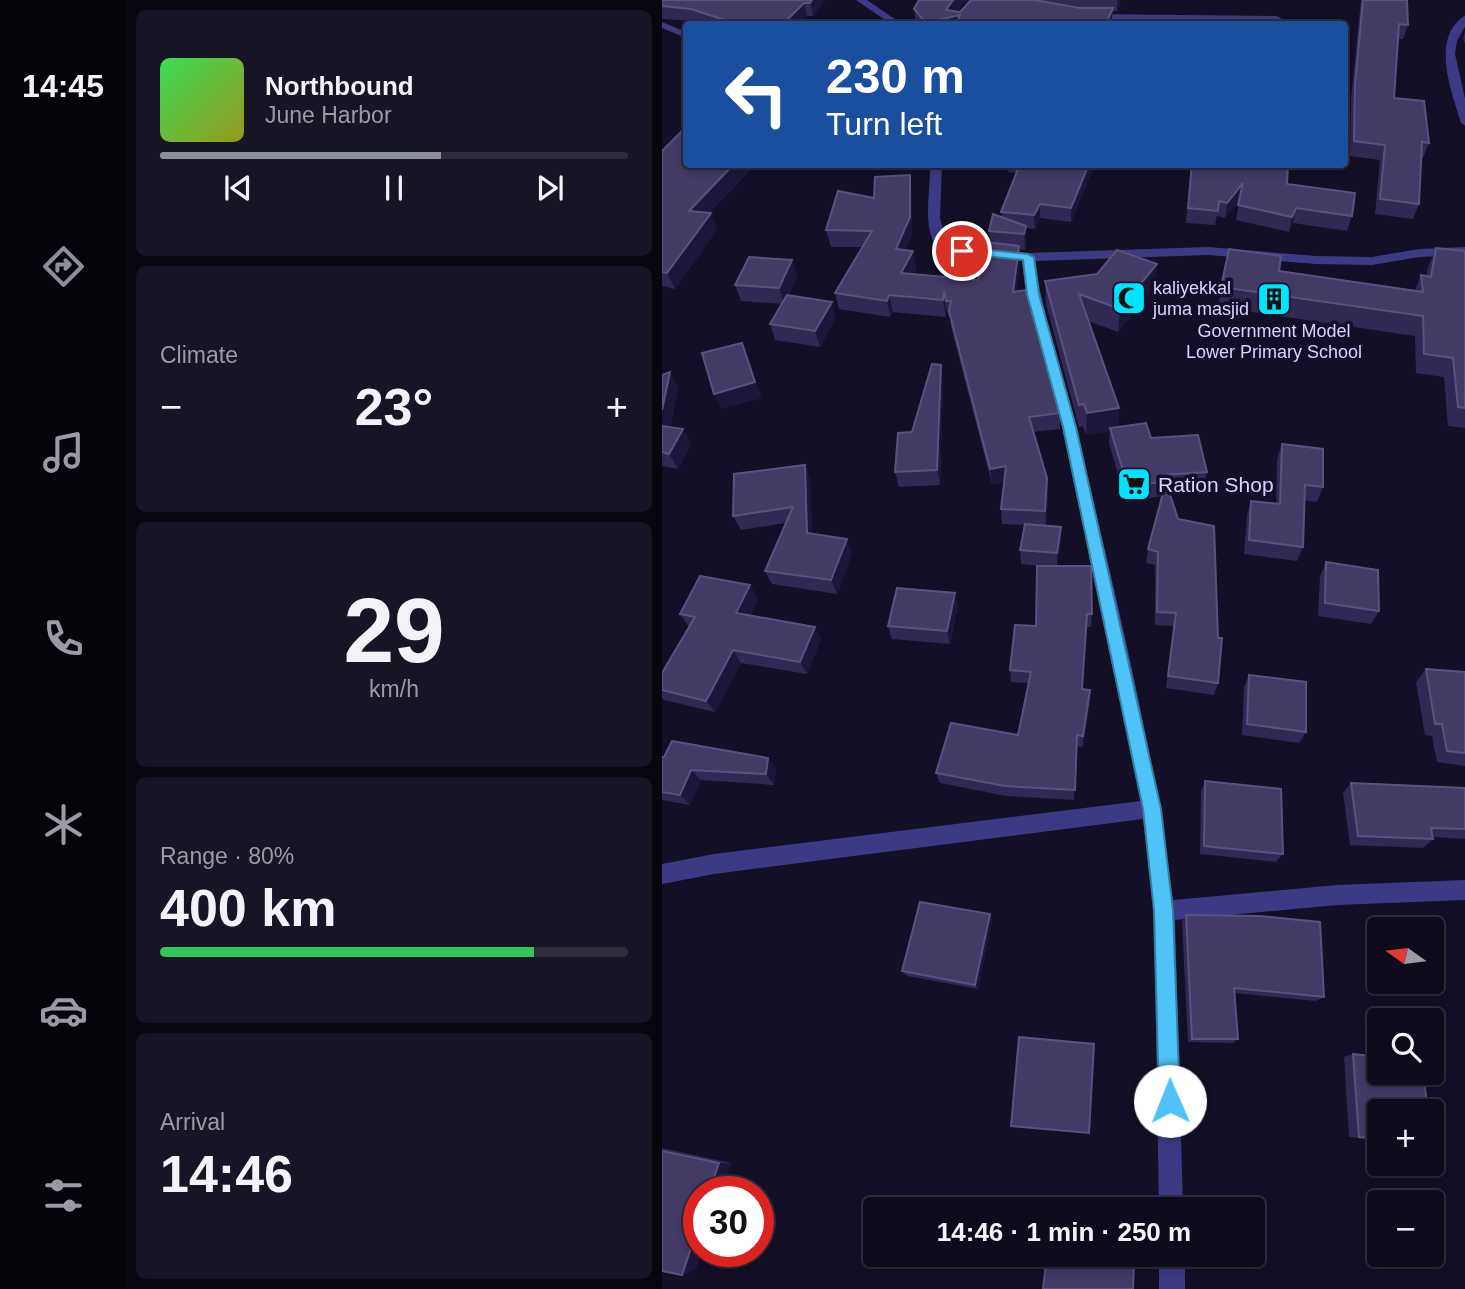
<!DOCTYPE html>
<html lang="en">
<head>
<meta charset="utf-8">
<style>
  :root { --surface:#0e0b1c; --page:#171425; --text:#f1f3f6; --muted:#9b9ba3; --line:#2e2b3b; --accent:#8c9099 }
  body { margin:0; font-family:Helvetica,sans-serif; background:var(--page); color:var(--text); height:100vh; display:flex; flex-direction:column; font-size:26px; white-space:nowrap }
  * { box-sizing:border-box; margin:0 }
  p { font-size:23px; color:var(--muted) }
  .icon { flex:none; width:38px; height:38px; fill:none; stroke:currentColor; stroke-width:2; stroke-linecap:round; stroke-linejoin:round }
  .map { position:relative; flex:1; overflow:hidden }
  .details { display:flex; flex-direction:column; gap:10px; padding:10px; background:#08060f; width:536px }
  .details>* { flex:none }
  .hud { position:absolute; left:21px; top:21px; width:665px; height:147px; border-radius:7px; box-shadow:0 4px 10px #0003,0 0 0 2px var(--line); background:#1a4fa0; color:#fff; overflow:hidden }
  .needle { width:46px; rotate:284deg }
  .tools { position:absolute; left:705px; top:917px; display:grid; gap:14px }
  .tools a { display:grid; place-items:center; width:77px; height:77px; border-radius:7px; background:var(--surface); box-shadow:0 4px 10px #0003,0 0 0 2px var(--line); font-size:35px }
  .speed { position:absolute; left:21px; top:1176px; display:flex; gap:14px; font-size:35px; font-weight:700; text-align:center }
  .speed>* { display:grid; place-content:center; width:91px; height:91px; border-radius:50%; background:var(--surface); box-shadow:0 4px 10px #0003,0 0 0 2px var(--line); line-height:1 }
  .speed .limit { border:10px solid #d22; background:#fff; color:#111 }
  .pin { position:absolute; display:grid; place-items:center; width:60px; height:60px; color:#fff; margin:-30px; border:4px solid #fff; border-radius:50%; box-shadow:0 2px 7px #0007 }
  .me { position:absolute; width:77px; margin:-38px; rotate:359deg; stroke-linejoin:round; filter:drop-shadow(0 0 5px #0008) }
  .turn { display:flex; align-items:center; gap:24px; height:147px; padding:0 28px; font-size:32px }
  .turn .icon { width:91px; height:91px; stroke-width:2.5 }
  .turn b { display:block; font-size:49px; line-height:60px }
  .big { font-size:52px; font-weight:600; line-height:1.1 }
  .details .widget { flex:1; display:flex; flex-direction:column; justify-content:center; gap:10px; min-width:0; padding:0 24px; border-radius:10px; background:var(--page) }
  .details .dial { align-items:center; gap:0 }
  .dial b { font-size:91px; line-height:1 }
  .song { display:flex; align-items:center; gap:21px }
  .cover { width:84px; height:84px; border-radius:10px; background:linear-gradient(135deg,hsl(130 70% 55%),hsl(60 70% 35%)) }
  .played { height:7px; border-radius:4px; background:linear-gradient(90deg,var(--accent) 60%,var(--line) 60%) }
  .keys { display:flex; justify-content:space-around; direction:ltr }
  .heat { display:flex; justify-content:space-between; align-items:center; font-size:38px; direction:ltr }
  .charge { height:10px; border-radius:5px; background:linear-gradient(90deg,#34c759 80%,var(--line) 0) }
  .trip { position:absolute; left:201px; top:1197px; width:402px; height:70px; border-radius:7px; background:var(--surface); box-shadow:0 4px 10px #0003,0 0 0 2px var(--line); font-weight:600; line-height:70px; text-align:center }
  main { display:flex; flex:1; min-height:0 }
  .tab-bar { display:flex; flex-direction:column; width:126px; justify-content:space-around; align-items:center; background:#06040b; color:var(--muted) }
  .tab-bar .icon { width:49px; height:49px }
  .tab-bar .selected { color:var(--accent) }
  .tab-bar b { font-size:32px; color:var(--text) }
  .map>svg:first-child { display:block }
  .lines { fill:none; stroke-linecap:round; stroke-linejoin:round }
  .minor { fill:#3d3a85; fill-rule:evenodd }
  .wall { fill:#312854 }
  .shaded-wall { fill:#1d163a }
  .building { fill:#433a66; stroke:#5a527e; stroke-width:2 }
  .route { fill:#4fc3f7; stroke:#337fa1; stroke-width:2 }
  .labels { text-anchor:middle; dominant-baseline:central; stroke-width:7; stroke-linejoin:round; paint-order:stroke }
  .far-poi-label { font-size:18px; fill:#d9d4ff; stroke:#130f26; text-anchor:start }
  .poi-label { font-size:21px; fill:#d9d4ff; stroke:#130f26; text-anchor:start }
</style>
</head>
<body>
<main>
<nav class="tab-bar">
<b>14:45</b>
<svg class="icon selected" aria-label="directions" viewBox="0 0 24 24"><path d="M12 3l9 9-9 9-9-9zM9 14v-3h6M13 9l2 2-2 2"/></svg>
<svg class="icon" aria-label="music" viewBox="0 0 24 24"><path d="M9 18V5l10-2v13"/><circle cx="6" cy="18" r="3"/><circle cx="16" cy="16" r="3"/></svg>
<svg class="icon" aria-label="phone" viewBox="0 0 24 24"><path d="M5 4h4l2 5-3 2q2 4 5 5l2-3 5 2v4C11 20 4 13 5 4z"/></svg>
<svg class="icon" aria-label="climate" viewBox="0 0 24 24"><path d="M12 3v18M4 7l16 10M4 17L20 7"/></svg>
<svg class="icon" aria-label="car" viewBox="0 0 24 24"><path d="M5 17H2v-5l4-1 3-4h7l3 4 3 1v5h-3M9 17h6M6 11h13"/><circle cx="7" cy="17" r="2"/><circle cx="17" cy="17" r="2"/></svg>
<svg class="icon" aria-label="filters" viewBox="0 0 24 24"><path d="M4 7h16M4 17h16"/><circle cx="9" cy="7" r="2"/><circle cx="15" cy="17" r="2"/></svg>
</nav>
<section class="details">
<div class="widget">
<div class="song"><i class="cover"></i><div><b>Northbound</b><p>June Harbor</p></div></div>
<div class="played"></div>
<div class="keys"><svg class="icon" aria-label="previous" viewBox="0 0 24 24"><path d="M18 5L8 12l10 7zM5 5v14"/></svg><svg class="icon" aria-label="pause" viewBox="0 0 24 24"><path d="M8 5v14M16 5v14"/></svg><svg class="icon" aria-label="next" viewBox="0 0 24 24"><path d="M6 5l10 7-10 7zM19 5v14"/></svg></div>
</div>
<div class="widget"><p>Climate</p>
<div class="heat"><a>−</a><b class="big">23°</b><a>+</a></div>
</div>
<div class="widget dial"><b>29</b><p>km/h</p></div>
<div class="widget"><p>Range · 80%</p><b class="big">400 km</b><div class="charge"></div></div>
<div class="widget"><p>Arrival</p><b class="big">14:46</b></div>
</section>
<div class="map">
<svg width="804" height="1289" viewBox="0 0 804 1289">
  <rect width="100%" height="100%" fill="#130f26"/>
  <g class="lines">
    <g class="minor">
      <polygon points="194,0 205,0 240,24 229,24"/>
      <polygon points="426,14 615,16 620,19 615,22 429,19 424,16"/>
      <path d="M 804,15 L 804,25 L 795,41 L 793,54 L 804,103 L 804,126 L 799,123 C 790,92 767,37 804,15 Z"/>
      <polygon points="0,22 24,32 24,38 0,28"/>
      <path d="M 268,164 L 280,164 L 278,218 L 285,245 L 366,253 L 546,247 L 654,256 L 710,257 L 757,249 L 804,247 L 804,255 L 757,257 L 710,265 L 654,264 L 546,255 L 373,261 C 381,319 402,374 415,431 C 451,586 491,742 511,900 L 675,885 L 804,880 L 804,900 L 675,905 L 513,920 L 521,1209 L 497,1209 L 492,911 L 481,819 L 52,874 L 0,884 L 0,864 L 52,854 L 479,801 L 400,427 L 364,294 L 360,260 L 276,251 C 259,224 269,194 268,164 Z"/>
      <rect x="497" y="1255" width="26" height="34"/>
    </g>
  </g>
  <g class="wall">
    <polygon points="0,0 163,0 151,16 145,16 136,24 42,24 34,21 0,19"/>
    <polygon points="309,0 459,0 455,11 451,11 449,24 256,24 254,23 252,9 309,0 301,2 295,11 298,12"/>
    <polygon points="699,0 745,0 746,25 741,39 736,39 732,98 767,143 761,158 759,157 757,204 751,219 713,214 718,160 688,156 689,99"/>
    <polygon points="803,31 803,44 801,38"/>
    <polygon points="0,151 24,164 94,164 47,213 55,229 13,289 0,286"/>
    <polygon points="346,164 433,164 409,222 378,218 373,229 364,228 364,242 363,250 357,249 358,262 354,292 398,413 398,429 371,432 386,493 384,526 399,527 399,542 395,566 430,614 429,627 425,627 420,689 428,702 421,747 415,746 412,800 344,796 278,783 274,773 356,735 366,683 349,682 348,670 374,626 379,566 359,564 358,550 363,525 340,524 339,509 342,482 330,484 289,327 288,317 287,317 284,307 284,317 231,312 228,317 177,309 173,293 200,247 169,247 164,230 212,198 250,192 250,234 243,250 251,251 254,268 251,274 316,280 328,243 327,231 340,217 339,212 355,173 346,172"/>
    <polygon points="529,164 625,184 690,216 685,231 631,223 627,232 574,220 578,198 563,218 555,216 553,225 524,223"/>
    <polygon points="774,248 803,251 803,428 786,426 782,377 754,373 753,336 556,307 567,249 617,271 753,290 759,275 764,276 766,268"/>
    <polygon points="130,260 135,276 126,296 174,318 158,347 113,340 108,324 120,304 79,301 73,285"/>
    <polygon points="383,281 493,287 456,332 426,321 457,408 456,427 489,438 545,472 542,487 507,489 556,683 552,695 504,688 511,626 493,625 493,565 484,563 486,549 500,496 464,502 447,443 448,431 424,435 421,426 417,427 384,304"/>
    <polygon points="279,365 281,381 278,485 237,487 233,472"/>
    <polygon points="8,372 16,388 8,427 21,429 29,445 16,469 0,466 0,375"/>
    <polygon points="620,444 661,487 655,502 642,500 641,547 635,561 582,554 585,515 589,501 614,504 615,459"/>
    <polygon points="143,465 148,479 150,534 190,553 175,594 110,584 103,571 123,523 79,530 71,516"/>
    <polygon points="664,562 717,611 709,624 656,616 658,576"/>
    <polygon points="96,598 88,615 159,639 145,674 79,663 53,712 2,700 0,698 0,673 27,627 18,614"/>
    <polygon points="296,606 288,644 230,639 226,626"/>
    <polygon points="764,669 803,672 803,766 775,762 770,736 763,735 754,682"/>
    <polygon points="587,675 644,732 637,743 580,735 582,687"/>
    <polygon points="0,757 106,758 114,768 112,785 39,780 28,805 0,800"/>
    <polygon points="543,781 621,854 614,862 538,854 539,791"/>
    <polygon points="689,783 803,788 803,839 771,837 771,839 761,848 688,845 681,793"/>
    <polygon points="328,914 330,921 316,989 245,976 240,971"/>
    <polygon points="524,915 662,997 654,1001 573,993 576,1039 571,1043 526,1042 520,922"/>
    <polygon points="691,1054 718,1111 718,1140 687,1137 682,1057"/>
    <polygon points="0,1148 69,1163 59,1192 37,1192 34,1270 0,1271"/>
    <polygon points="385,1255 457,1255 469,1256 472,1262"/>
  </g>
  <g class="shaded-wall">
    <polygon points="150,0 163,0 151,16 148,3"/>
    <polygon points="291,0 308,0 301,2 291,17 298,15 299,24 265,24 264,23 284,10"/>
    <polygon points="455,0 459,0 455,11"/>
    <polygon points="142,3 145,16 136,24 121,24"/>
    <polygon points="451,8 449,24 444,24"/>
    <polygon points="72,164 94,164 33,227 27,211"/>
    <polygon points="427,164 433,164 409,222 409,208"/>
    <polygon points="248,175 250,192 250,234 237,266 234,249"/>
    <polygon points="581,183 578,198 563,218 565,203"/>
    <polygon points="378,204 378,218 373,229 372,215"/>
    <polygon points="634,208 631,223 627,232 630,217"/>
    <polygon points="49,213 55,229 13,289 5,273"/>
    <polygon points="364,226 364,242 363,250 362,234"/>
    <polygon points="357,246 358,262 352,309 351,292"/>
    <polygon points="251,251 254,268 243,290 239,273"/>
    <polygon points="130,260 135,276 122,304 117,288"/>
    <polygon points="495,264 493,287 456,332 458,309"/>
    <polygon points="282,291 284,307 284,317 281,300"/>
    <polygon points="227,295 231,312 228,317 225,301"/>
    <polygon points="170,302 174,318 158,347 153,331"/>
    <polygon points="80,343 100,398 59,409 52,394"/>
    <polygon points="279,365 281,381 278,485 275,470"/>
    <polygon points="8,372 16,388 5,441 0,432 0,410"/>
    <polygon points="457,408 456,430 448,428 448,431 424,435 425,413"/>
    <polygon points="21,429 29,445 16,469 7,454"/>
    <polygon points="143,465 148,479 151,547 145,533"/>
    <polygon points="344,466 345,481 330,484 328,469"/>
    <polygon points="385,478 386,493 384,526 383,511"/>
    <polygon points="399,527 399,542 395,567 395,553"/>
    <polygon points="185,539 190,553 175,594 169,580"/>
    <polygon points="88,585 96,598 82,626 74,613"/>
    <polygon points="293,593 296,606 288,644 285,631"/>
    <polygon points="153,627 159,639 145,674 138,662"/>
    <polygon points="71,650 79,663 53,712 44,701"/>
    <polygon points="428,690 428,702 421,747 421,736"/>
    <polygon points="106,758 114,768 112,785 104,774"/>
    <polygon points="29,770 39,780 28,805 18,795"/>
    <polygon points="328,914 330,921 316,989 313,985"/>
    <polygon points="57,1163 69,1163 59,1192 47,1192"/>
    <polygon points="37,1224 37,1251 40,1251 34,1270 20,1275"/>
  </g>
  <g class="building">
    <polygon points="0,0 150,0 148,3 142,3 121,24 75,24 29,9 0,6"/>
    <polygon points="257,0 291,0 284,10 298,12 309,0 372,0 418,8 451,8 444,24 408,24 362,22 360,24 294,24 298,15 264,23 252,9"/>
    <polygon points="701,0 745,0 746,25 737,24 732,98 762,101 767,143 760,142 757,204 718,199 723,145 692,141 693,84"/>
    <polygon points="24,127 24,164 72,164 27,211 49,213 5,273 0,272 0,151"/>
    <polygon points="358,164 427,164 409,208 378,204 372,215 339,212"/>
    <polygon points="530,164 626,164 625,184 693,193 690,216 634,208 630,217 576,205 581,183 565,203 557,201 556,211 526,208"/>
    <polygon points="248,175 248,217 234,249 251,251 239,273 316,280 324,242 357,246 351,292 364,290 398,413 367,417 385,478 383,511 339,509 344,466 328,469 287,311 289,301 284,301 282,291 281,300 227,295 225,301 173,293 210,231 164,230 176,191 212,198 213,177"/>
    <polygon points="331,214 364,226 362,234 327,231"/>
    <polygon points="774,248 803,251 803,408 796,407 791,358 762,354 761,316 559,287 567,249 619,256 617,271 761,292 759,275 769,277"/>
    <polygon points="455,250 495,264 458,309 417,294 457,408 425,413 422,404 417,405 383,281 435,274"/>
    <polygon points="87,257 130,260 117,288 73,285"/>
    <polygon points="125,295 170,302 153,331 108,324"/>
    <polygon points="80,343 93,382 52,394 40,353"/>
    <polygon points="270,364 279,365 275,470 233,472 236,433 250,432"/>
    <polygon points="8,372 0,410 0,375"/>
    <polygon points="484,423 489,438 536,435 545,472 502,475 504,481 466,487 448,428"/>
    <polygon points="0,426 21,429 7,454 0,452"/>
    <polygon points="620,444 661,449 661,487 643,485 641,547 587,540 589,501 618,504"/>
    <polygon points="143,465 145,533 185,539 169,580 103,571 131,507 71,516 72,474"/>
    <polygon points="504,482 516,519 552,526 556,638 560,638 556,683 506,676 514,613 495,612 496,552 486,549"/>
    <polygon points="363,524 399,527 395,553 358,550"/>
    <polygon points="664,562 716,570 717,611 663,603"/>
    <polygon points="375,566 429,566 430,614 425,614 420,689 428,690 421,736 415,735 413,790 343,786 274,773 289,723 356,735 369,672 348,670 353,625 374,626"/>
    <polygon points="38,576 88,585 74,613 153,627 138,662 71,650 44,701 0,690 0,673 33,617 18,614"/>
    <polygon points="235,588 293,593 285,631 226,626"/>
    <polygon points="764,669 803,672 803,753 785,751 780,724 773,724"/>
    <polygon points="587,675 644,682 644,732 585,724"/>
    <polygon points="10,741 106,758 104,774 29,770 18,795 0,792 0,757 2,757"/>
    <polygon points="543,781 619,789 621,854 542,846"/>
    <polygon points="689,783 803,788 803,829 769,828 771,839 696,836"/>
    <polygon points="258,902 328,914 313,985 240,971"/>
    <polygon points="524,915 598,916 658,922 662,997 572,988 576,1039 530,1039"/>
    <polygon points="357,1037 432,1044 427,1133 349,1126"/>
    <polygon points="691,1054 718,1057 718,1073 761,1073 766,1111 718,1111 718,1139 697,1137"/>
    <polygon points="0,1151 57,1163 47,1192 37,1192 37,1224 20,1275 0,1271"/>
    <polygon points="385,1255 414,1255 472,1262 471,1289 381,1289"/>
  </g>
  <polygon class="route" points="300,247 366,254 372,257 377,294 414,427 499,809 511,911 518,1101 515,1108 508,1111 500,1108 497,1101 492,911 481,809 401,427 365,294 361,260 296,253 294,251"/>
  <defs>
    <g id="mosque-square" transform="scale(1.75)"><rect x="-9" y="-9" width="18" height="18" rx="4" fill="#00e5ff" stroke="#130f26"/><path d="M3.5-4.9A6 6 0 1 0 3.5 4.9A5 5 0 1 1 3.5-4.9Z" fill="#111"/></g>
    <g id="building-square" transform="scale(1.75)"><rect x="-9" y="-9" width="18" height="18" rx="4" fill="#00e5ff" stroke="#130f26"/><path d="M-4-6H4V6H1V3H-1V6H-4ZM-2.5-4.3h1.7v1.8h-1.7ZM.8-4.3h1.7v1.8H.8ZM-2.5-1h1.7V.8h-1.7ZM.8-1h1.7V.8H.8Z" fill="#111"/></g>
    <g id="supermarket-square" transform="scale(1.75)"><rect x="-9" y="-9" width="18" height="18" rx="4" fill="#00e5ff" stroke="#130f26"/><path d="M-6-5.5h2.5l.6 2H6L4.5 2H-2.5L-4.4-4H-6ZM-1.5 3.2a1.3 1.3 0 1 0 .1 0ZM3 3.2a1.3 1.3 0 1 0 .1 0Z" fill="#111"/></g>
  </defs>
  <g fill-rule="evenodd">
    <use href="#mosque-square" x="467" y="298"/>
    <use href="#building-square" x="612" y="299"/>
    <use href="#supermarket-square" x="472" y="484"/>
  </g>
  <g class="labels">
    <g class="far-poi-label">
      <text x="491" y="288">kaliyekkal<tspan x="491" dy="21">juma masjid</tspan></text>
      <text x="612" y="331" text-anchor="middle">Government Model<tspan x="612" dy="21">Lower Primary School</tspan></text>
    </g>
    <g class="poi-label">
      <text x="496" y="484">Ration Shop</text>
    </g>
  </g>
</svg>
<div class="tools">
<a><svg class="needle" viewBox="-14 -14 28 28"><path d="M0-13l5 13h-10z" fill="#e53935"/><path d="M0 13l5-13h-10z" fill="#9b9ba3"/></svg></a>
<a><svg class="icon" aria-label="search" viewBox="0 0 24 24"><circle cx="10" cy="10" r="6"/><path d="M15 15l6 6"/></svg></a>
<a>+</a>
<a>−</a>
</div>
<div class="speed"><div class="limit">30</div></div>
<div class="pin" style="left:300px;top:251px;background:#d93025"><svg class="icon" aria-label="arrive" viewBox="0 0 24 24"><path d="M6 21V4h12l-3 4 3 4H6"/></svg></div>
<svg class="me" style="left:508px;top:1101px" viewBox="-20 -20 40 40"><circle r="19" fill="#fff"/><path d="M0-13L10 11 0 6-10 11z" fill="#4fc3f7"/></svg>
<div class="trip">14:46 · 1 min · 250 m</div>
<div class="hud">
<div class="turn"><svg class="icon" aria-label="left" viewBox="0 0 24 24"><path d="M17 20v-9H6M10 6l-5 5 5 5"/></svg><div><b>230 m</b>Turn left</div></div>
</div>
</div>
</main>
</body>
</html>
